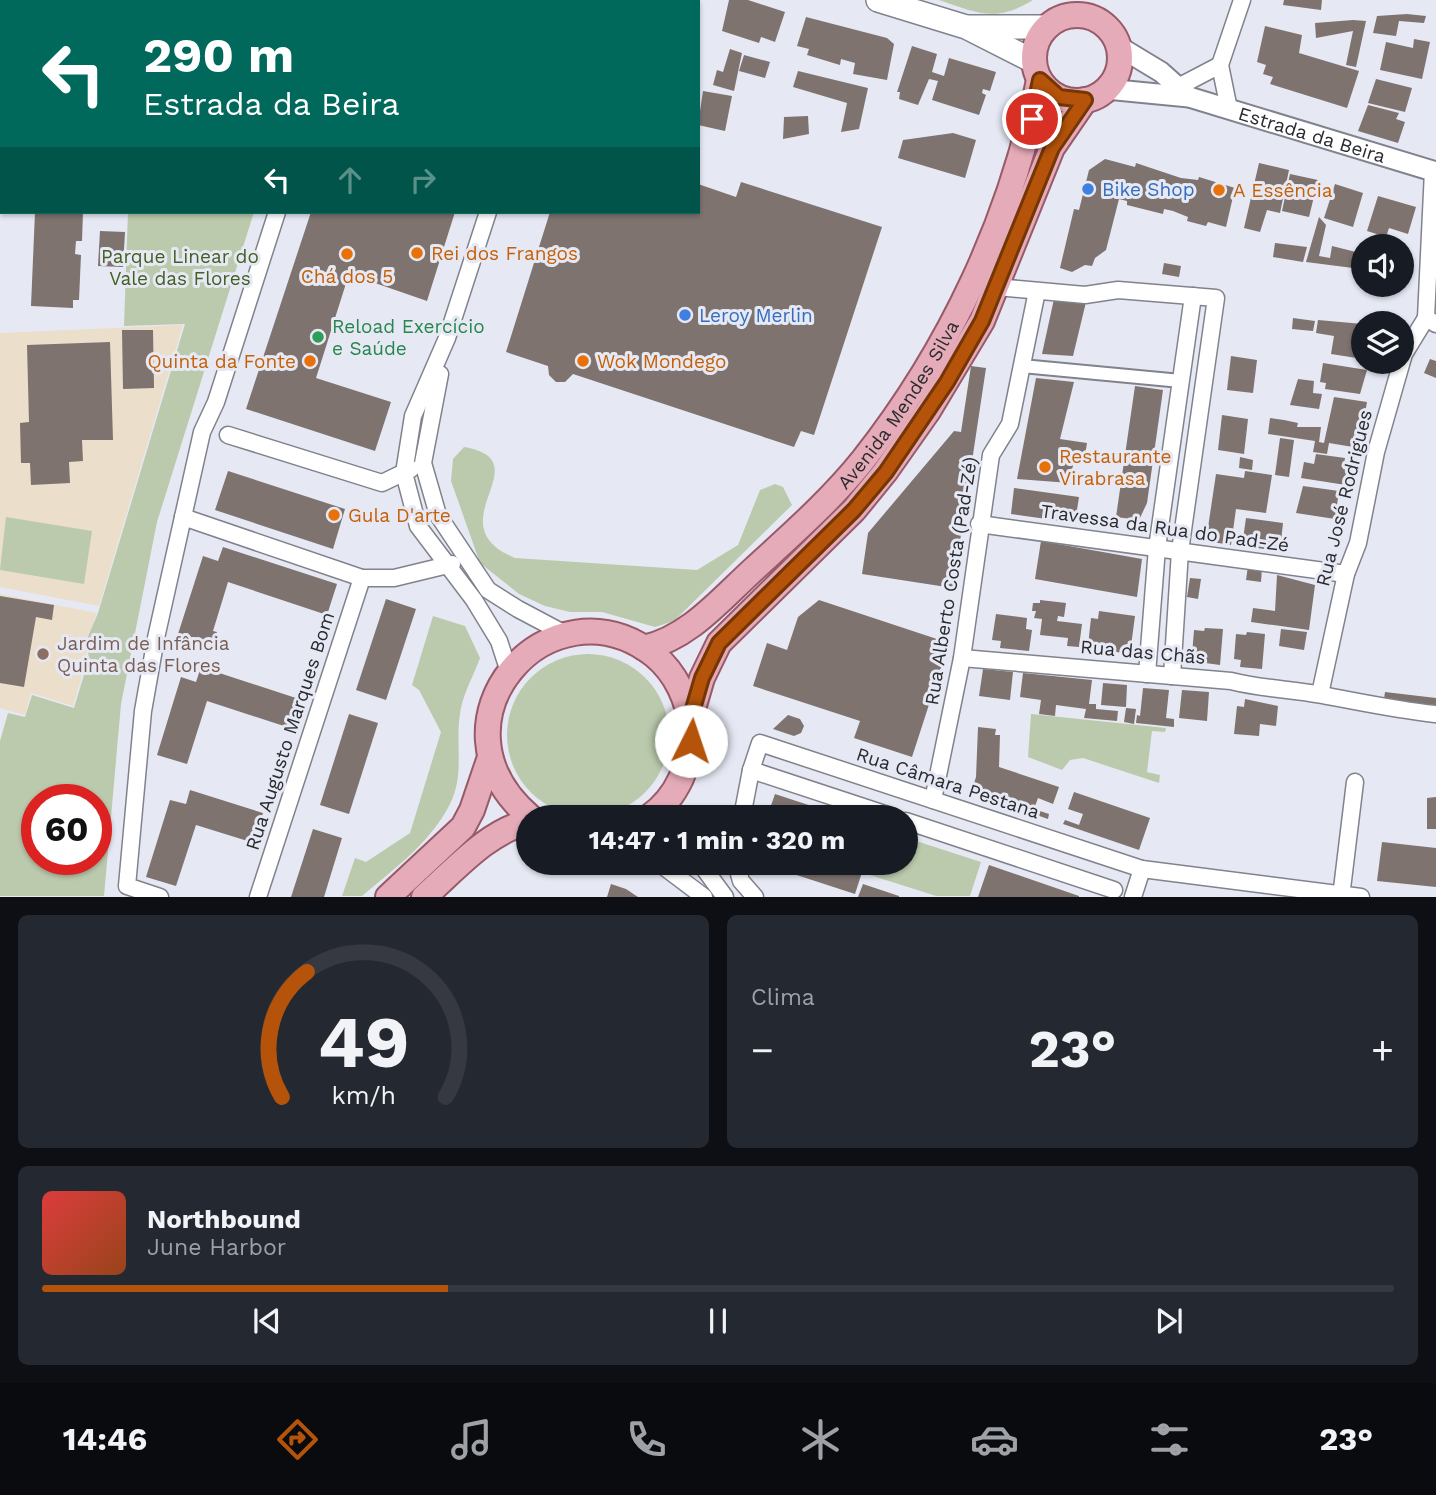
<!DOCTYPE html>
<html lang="pt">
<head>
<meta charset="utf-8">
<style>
  :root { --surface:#171b24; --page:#242831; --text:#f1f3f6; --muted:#9ea1a6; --line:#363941; --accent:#b45309 }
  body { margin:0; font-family:"Work Sans",sans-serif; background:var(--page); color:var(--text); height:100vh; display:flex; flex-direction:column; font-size:26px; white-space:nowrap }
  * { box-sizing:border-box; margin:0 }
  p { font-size:23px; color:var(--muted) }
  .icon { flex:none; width:38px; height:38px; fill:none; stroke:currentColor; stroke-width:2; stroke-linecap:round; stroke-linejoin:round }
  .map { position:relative; height:897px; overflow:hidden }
  .panel { display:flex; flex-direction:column; gap:18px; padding:18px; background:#0d0f14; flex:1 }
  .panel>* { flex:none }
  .guide { position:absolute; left:0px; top:0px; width:700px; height:214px; box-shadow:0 2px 5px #0004; background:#00695c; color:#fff; overflow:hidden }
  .fabs { position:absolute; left:1351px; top:234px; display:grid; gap:14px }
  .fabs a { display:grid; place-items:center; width:63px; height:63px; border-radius:50%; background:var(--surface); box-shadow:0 2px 5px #0004; font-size:35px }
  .speed { position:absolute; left:21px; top:784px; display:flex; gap:14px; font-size:35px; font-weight:700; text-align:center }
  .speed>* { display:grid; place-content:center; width:91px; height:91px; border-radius:50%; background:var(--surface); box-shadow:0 2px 5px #0004; line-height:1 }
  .speed .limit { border:10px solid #d22; background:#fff; color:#111 }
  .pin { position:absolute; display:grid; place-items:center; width:60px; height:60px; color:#fff; margin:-30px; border:4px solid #fff; border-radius:50%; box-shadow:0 2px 7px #0007 }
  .me { position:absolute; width:77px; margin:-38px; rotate:4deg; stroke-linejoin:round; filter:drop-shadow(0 0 5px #0008) }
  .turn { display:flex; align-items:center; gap:24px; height:147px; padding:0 28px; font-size:32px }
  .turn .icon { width:91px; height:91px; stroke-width:2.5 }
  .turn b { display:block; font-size:49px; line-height:60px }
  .lanes { display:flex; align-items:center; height:66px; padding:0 28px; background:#0003; justify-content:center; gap:35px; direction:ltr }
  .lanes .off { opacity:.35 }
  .big { font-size:52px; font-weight:700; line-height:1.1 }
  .panel .card { flex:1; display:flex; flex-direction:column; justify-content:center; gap:10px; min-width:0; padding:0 24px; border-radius:10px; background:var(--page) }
  .panel .dial { align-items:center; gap:0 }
  .dial svg { height:182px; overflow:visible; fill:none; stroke:var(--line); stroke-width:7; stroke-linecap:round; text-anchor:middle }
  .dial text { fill:var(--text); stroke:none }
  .song { display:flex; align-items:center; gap:21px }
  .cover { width:84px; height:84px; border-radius:10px; background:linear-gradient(135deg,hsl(0 70% 55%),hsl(20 70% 35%)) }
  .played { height:7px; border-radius:4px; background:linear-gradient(90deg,var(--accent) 30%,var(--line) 30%) }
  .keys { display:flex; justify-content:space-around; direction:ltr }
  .heat { display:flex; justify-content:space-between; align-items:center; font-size:38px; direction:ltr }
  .panel .tiles { flex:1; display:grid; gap:18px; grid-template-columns:1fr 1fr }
  .card:last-child { grid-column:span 2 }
  .trip { position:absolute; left:516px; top:805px; width:402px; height:70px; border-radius:35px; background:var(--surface); box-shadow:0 2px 5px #0004; font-weight:700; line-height:70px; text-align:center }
  .dock { display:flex; height:112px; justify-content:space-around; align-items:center; background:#090b0e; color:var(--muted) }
  .dock .icon { width:49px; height:49px }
  .dock .on { color:var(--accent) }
  .dock b { font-size:32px; color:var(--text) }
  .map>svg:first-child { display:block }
  .education { fill:#ebdeca }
  .green { fill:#bbcaad; fill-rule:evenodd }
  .building { fill:#7e736f }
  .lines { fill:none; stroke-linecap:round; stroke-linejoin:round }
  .pedestrian-casing { stroke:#80828c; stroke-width:16 }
  .minor-casing { stroke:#80828c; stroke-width:19 }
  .tertiary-casing { stroke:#80828c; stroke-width:23 }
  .secondary-casing { stroke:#80828c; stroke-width:26 }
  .primary-casing { stroke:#985a69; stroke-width:28 }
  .pedestrian { stroke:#fff; stroke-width:12 }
  .minor { stroke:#fff; stroke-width:16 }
  .tertiary { stroke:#fff; stroke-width:19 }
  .secondary { stroke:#fff; stroke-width:23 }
  .primary { stroke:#e5abb8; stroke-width:24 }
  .route-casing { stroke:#753606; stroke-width:18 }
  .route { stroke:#b45309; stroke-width:12 }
  .shop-dot { fill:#3f7fe0; stroke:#e6e9f4; stroke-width:2.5 }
  .food-dot { fill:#e8710a; stroke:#e6e9f4; stroke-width:2.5 }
  .leisure-dot { fill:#2e9e5b; stroke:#e6e9f4; stroke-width:2.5 }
  .education-dot { fill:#8d6e63; stroke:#e6e9f4; stroke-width:2.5 }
  .labels { text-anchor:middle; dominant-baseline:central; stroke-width:6; stroke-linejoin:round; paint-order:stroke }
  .street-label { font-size:19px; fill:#2a2b2f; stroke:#e6e9f4 }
  .shop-label { font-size:19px; fill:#366cbe; stroke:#e6e9f4; text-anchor:start }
  .food-label { font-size:19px; fill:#c56008; stroke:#e6e9f4; text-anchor:start }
  .park-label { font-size:19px; fill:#435f21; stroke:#e6e9f4 }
  .leisure-label { font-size:19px; fill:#27864d; stroke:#e6e9f4; text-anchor:start }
  .education-label { font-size:19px; fill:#785e54; stroke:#e6e9f4; text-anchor:start }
</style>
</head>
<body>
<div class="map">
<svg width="1436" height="897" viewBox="0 0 1436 897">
  <rect width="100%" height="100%" fill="#e6e9f4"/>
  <g class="education">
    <polygon points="183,325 99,606 0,587 0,333"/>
    <polygon points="0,594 97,613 86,641 87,658 73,706 31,693 25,715 0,708"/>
  </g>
  <g class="green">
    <path d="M 939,0 L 1033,0 C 996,23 977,13 939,0 Z"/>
    <path d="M 128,212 L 254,212 L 157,522 L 121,704 L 104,896 L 0,896 L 0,741 L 8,713 L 25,717 L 32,695 L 74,708 L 89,658 L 86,641 L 98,613 L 185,324 L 124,326 ZM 37,800 L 96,800 L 96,859 L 37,859 Z"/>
    <path d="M 464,447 C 544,461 433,524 515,558 L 697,570 L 738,545 L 760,490 L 775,484 L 783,487 L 792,505 L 674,621 L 655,627 L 602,612 L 570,612 L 545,606 L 519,594 L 480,563 L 451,481 L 453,459 Z"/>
    <polygon points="6,517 92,531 84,584 0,570"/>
    <path d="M 433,616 L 465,626 L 480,658 C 474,675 462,695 460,714 C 455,744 465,774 450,804 C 431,842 394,869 362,896 L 342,896 L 355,858 L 366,862 L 410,833 L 441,732 L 419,690 L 412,685 Z"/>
    <circle cx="588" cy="735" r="81"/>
    <polygon points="1031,714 1166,728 1165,732 1152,731 1147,772 1160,775 1159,783 1083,758 1070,760 1062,770 1028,757"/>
    <polygon points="907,838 981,862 970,896 936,896 870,875 874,863 906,863"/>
  </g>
  <g class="building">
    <polygon points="729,0 748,0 785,12 775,42 761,37 759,43 722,31"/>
    <polygon points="1284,0 1322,0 1321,10 1283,5"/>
    <polygon points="1407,14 1426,16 1424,23 1399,21 1396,36 1373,33 1377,16"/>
    <polygon points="806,17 887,38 894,44 887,80 853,74 855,63 841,59 840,65 807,55 809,49 797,46"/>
    <polygon points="1353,20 1366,21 1356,67 1346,65 1353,31 1316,38 1315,23"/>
    <polygon points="1265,26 1302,35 1299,53 1359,71 1347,108 1270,84 1273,77 1263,74 1266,65 1257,62"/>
    <polygon points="1414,39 1430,42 1422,79 1380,70 1386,42 1413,48"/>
    <polygon points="912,46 937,54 932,72 944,76 949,58 996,72 990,91 983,89 982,93 986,95 979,115 932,100 938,81 929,79 918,105 899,99 900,92 897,92"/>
    <polygon points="730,49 742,53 734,91 713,85 717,70 723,72"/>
    <polygon points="744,55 770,62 765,78 739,71"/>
    <polygon points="798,71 868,88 859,129 841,132 847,103 793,87"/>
    <polygon points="1376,79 1412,88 1405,112 1368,103"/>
    <polygon points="703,91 732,96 725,131 698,125"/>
    <polygon points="1368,105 1399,113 1396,119 1405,122 1398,143 1358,131"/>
    <polygon points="808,116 809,134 783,139 784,117"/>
    <polygon points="953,133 976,140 965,178 898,158 903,140"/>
    <polygon points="1105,159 1135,167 1136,163 1181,178 1198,180 1199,177 1235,188 1226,227 1208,222 1206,226 1187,221 1188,217 1173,211 1164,209 1163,214 1127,205 1127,201 1119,199 1106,250 1095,258 1092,266 1085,265 1072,272 1060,268 1074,209 1079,210 1089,170"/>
    <polygon points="1259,163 1289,170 1280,213 1267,210 1260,232 1244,228"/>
    <polygon points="1290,174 1318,180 1309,217 1282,211"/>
    <polygon points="741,182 882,227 814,435 801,431 794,447 573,374 565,382 556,382 549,375 548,366 506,352 550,212 698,212 698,184 736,197"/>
    <polygon points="1335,184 1363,193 1353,227 1324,218"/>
    <polygon points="1378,196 1416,207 1408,234 1389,228 1386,237 1367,231"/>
    <polygon points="35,212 83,212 82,241 76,241 75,254 81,255 79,300 73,300 73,308 31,306"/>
    <polygon points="311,212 455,212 427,301 349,274 316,378 391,402 375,451 246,409"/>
    <polygon points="1319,217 1326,225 1319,256 1330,258 1332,246 1356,252 1353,268 1306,262"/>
    <polygon points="100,231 125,232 123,267 98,266"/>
    <polygon points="1275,243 1307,247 1303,262 1273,257"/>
    <polygon points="1357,252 1363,253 1363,270 1354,269"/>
    <polygon points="1164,263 1181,266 1179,277 1162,274"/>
    <polygon points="1054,299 1086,302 1073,356 1042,354"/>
    <polygon points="1293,318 1315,321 1313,331 1292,329"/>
    <polygon points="1318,320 1363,324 1363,359 1331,354 1334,336 1316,333"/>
    <polygon points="122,330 153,330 154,388 123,389"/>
    <polygon points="110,342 113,440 82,440 83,461 69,462 70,483 31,485 30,463 21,463 20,423 29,422 27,345"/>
    <polygon points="1231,356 1257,360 1253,393 1227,390"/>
    <polygon points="1430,359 1436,361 1436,378 1424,373"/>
    <polygon points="1323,363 1367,370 1360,394 1325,389 1326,383 1320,382"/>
    <polygon points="971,366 986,368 953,588 862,574 868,533 954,431 961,432"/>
    <polygon points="1036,378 1074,382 1060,439 1087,443 1085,455 1075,453 1070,483 1017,479"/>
    <polygon points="1298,379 1314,381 1313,393 1322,394 1319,409 1290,405"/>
    <polygon points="1135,386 1163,390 1147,503 1139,520 1116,517"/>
    <polygon points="1334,397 1367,402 1359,448 1329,443 1327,454 1313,452 1315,441 1268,434 1270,418 1284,420 1298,423 1297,427 1321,427 1319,442 1324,443"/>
    <polygon points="1222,415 1248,419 1244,454 1218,450"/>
    <polygon points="1280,438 1294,440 1289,477 1275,475"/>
    <polygon points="1316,454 1345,458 1343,469 1354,471 1352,486 1301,478 1304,462 1314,464"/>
    <polygon points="1240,457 1253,460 1252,470 1239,468"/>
    <polygon points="228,471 345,509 333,549 215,510"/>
    <polygon points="1245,471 1272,475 1266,513 1236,509 1231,545 1206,541 1216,474 1244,478"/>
    <polygon points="1303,486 1339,491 1335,519 1296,513"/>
    <polygon points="1014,488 1079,497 1075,523 1011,514"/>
    <polygon points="1246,518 1283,523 1280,551 1242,546"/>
    <polygon points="1041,541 1142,559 1137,597 1035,579"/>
    <polygon points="223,547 337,584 327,615 228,582 213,631 217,632 212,645 178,634 203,556 218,561"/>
    <polygon points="1248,566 1262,568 1261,582 1246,580"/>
    <polygon points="1277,575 1315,585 1309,630 1251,622 1253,608 1275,611"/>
    <polygon points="1190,578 1201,579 1198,599 1187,597"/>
    <polygon points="0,596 54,605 52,620 36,617 24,687 0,683"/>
    <polygon points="386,599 416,609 386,700 356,690"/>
    <polygon points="819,600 949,643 912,757 854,738 860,721 753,686 767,643 787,650 798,617"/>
    <polygon points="1040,600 1066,603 1064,617 1058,616 1057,621 1082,624 1079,647 1067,646 1068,638 1040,635 1042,619 1034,618 1036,611 1032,611 1033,603 1040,603"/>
    <polygon points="1099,611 1135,616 1131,646 1122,653 1088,646 1091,618 1098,619"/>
    <polygon points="996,614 1027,618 1026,629 1032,630 1029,651 1000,648 1001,641 992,640"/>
    <polygon points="1205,628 1223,629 1220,665 1198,662 1199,655 1192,655 1194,630 1204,631"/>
    <polygon points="1281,629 1307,632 1304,650 1279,646"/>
    <polygon points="1247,632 1265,634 1262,669 1240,667 1241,660 1234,659 1236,634 1246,635"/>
    <polygon points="201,667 299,699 290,728 207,701 187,764 157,755 181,677 196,682"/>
    <polygon points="983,669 1013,672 1010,700 979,696"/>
    <polygon points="1023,673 1092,680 1089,704 1096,704 1096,709 1118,711 1117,721 1084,718 1086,709 1056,705 1055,716 1039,714 1041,700 1020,697"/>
    <polygon points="1103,683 1127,685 1126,707 1101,705"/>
    <polygon points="1143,688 1169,690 1166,718 1174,719 1174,727 1136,723 1137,715 1140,716"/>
    <polygon points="1182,690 1209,692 1207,721 1179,718"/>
    <polygon points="1385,692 1436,698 1436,712 1383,706"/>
    <polygon points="1245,699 1278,706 1276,726 1260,724 1259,736 1234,734 1237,706 1244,707"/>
    <polygon points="1126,708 1136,709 1134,724 1124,722"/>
    <polygon points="349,714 378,723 349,814 320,805"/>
    <polygon points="788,715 800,719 804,726 801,733 794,736 773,729"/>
    <polygon points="978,727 996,729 995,735 1000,735 999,767 1059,787 1053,804 1038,798 1034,809 1049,814 1048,819 971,792 976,777"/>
    <polygon points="190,790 263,813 254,843 196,825 176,886 146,877 170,800 186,804"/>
    <polygon points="1074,792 1150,818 1139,850 1063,824 1065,820 1079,825 1083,814 1068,809"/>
    <polygon points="775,794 845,817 767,817"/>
    <polygon points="1436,797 1436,829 1427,829 1427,798"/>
    <polygon points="313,829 342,838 324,897 291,897"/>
    <polygon points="1382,842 1436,848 1436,887 1377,881"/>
    <polygon points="760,863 865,863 855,894"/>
    <polygon points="989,865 1079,896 1079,897 978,897"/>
    <polygon points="611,884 626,889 638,897 607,897"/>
    <polygon points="863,884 899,896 899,897 858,897"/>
  </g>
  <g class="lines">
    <g class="pedestrian-casing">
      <polyline id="pedestrian" points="1022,366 1181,381"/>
    </g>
    <g class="minor-casing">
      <g id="minor">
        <polyline points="302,0 303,2"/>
        <polyline points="545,2 546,0"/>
        <polyline points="569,2 570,0"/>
        <polyline points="1220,65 1242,0"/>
        <polyline points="1220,65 1229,109"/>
        <polyline points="1178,87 1220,65"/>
        <polyline points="1433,171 1426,318 1436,324"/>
        <polyline points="488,212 447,338 413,416 404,473 418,526 474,600 499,641 509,672"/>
        <polyline points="997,287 1085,295 1118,290 1216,298 1180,551 1172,676"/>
        <polyline points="440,374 423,463 438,515 488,590 518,609 567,635"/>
        <polyline points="228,435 382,483 411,469"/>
        <polyline points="183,517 362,578 394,578 452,564"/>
        <polyline points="979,524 1346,574"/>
        <path d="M 962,658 L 1231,681 C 1262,689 1292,689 1322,695 C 1360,702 1397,710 1435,714"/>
        <polyline points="1147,674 1157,548 1193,296"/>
        <polyline points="1320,694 1346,574 1358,543 1376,452 1404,354 1426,318"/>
        <polyline points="933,800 962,658 991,455 1010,424 1037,291"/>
        <polyline points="742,817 751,770"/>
        <polyline points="894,817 751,770 760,743 1142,869 1361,897"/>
        <polyline points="906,821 1114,890"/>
        <polyline points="659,863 704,897"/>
        <polyline points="700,863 725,897"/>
        <polyline points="736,863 741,881 755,897"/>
        <polyline points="160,897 127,886 143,711 156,638 202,432 216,402 277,212"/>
        <polyline points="258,897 362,578"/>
        <polyline points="1133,897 1142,869"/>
        <polyline points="1341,897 1355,782"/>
      </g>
    </g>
    <g class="tertiary-casing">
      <g id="tertiary">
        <polyline points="1118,46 1161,72 1189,97"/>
        <path id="s1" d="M 1106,89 L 1189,97 L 1436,172"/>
      </g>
    </g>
    <g class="secondary-casing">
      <g id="secondary">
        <polyline points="878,0 966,27 1033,61"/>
        <polyline points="969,27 1047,27"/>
      </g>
    </g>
    <g class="primary-casing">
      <g id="primary">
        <circle cx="1077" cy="58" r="43"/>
        <path id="s2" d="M 644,648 C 689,638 721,599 754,569 C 791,535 831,500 863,460 C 950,350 1012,218 1039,80"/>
        <polyline points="690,719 702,678 719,643 854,510 885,472 928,411 982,321 1052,148 1085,100"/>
        <path d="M 530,817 C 419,722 550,574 654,655 C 676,673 689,701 691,729 C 692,763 677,798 649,817"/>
        <polyline points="388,897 463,827 472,810 490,757"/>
        <path d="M 424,897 C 456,869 487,832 528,822"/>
      </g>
    </g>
    <use href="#pedestrian" class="pedestrian"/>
    <use href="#minor" class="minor"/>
    <use href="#tertiary" class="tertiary"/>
    <use href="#secondary" class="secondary"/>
    <use href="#primary" class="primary"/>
  </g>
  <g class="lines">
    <g class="route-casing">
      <polyline id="route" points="691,741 690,719 702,678 719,643 854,510 886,472 947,382 982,321 1052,148 1085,100 1059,97 1040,80 1032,119"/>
    </g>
    <use href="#route" class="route"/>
  </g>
  <g class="shop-dot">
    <circle cx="1088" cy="189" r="7"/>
    <circle cx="685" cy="315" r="7"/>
  </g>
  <g class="food-dot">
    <circle cx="1219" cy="190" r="7"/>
    <circle cx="417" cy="253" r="7"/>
    <circle cx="347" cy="254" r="7"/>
    <circle cx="310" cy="361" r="7"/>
    <circle cx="583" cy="361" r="7"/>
    <circle cx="1045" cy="467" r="7"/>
    <circle cx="334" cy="515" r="7"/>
  </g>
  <circle class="leisure-dot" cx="318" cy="337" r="7"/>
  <circle class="education-dot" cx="43" cy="654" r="7"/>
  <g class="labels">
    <g class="street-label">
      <text stroke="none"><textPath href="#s1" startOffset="212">Estrada da Beira</textPath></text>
      <text stroke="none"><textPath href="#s2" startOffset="357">Avenida Mendes Silva</textPath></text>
      <text transform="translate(1344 498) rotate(-76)">Rua José Rodrigues</text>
      <text transform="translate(1165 528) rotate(8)">Travessa da Rua do Pad-Zé</text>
      <text transform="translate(951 581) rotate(-81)">Rua Alberto Costa (Pad-Zé)</text>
      <text transform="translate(1143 652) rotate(5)">Rua das Chãs</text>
      <text transform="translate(290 731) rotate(-72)">Rua Augusto Marques Bom</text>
      <text transform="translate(948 783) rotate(18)">Rua Câmara Pestana</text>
    </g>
    <g class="shop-label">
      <text x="1102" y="189">Bike Shop</text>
      <text x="699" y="315">Leroy Merlin</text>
    </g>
    <g class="food-label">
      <text x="1233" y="190">A Essência</text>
      <text x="431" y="253">Rei dos Frangos</text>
      <text x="347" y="276" text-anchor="middle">Chá dos 5</text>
      <text x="296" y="361" text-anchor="end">Quinta da Fonte</text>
      <text x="597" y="361">Wok Mondego</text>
      <text x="1059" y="456">Restaurante<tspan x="1059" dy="22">Virabrasa</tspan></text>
      <text x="348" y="515">Gula D'arte</text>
    </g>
    <g class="park-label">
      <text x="180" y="256">Parque Linear do<tspan x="180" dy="22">Vale das Flores</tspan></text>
    </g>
    <g class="leisure-label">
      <text x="332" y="326">Reload Exercício<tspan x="332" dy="22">e Saúde</tspan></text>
    </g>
    <g class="education-label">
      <text x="57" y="643">Jardim de Infância<tspan x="57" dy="22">Quinta das Flores</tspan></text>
    </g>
  </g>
</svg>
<div class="fabs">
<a><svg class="icon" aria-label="sound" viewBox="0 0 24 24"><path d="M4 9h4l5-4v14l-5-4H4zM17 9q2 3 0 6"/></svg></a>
<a><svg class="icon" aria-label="layers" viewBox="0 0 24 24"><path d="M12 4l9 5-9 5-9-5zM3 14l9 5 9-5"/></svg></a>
</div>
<div class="speed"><div class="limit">60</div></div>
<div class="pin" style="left:1032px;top:119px;background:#d93025"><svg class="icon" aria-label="arrive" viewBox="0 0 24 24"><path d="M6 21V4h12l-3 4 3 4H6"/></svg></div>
<svg class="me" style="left:691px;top:741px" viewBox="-20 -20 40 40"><circle r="19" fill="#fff"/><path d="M0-13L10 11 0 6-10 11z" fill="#b45309"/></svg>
<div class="trip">14:47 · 1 min · 320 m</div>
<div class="guide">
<div class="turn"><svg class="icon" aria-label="left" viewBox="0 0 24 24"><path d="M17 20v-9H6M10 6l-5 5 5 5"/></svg><div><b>290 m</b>Estrada da Beira</div></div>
<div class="lanes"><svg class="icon" aria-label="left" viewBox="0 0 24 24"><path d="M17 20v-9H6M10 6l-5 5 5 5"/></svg><svg class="icon off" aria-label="ahead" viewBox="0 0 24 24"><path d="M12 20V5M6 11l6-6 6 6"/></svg><svg class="icon off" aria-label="right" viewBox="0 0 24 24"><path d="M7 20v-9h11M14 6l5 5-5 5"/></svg></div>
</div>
</div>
<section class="panel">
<div class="tiles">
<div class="card dial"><svg viewBox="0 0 100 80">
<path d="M14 69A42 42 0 1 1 86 69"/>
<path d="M14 69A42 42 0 0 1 25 14" stroke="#b45309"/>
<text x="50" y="56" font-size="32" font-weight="700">49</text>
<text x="50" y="72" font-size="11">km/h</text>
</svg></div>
<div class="card"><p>Clima</p>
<div class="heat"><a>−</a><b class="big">23°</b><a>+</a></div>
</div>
<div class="card">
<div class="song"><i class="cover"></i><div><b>Northbound</b><p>June Harbor</p></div></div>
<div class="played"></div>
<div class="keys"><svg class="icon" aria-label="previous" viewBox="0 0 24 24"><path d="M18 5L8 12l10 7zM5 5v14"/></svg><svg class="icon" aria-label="pause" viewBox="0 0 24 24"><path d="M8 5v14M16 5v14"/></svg><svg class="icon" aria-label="next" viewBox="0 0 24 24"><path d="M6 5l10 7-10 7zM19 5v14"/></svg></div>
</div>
</div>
</section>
<nav class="dock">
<b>14:46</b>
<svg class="icon on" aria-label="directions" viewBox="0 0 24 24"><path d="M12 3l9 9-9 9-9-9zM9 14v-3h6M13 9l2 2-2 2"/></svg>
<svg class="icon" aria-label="music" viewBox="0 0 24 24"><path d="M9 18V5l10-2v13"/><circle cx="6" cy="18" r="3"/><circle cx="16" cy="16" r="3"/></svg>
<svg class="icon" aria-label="phone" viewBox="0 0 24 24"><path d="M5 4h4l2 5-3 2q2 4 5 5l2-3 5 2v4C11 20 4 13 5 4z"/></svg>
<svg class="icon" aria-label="climate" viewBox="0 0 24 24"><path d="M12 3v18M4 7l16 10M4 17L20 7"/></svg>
<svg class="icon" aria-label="car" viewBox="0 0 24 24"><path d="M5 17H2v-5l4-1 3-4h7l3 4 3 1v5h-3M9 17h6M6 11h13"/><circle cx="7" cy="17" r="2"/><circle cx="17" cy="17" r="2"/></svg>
<svg class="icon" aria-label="filters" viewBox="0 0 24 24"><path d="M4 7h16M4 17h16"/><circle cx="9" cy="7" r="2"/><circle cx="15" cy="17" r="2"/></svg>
<b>23°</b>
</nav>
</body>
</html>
